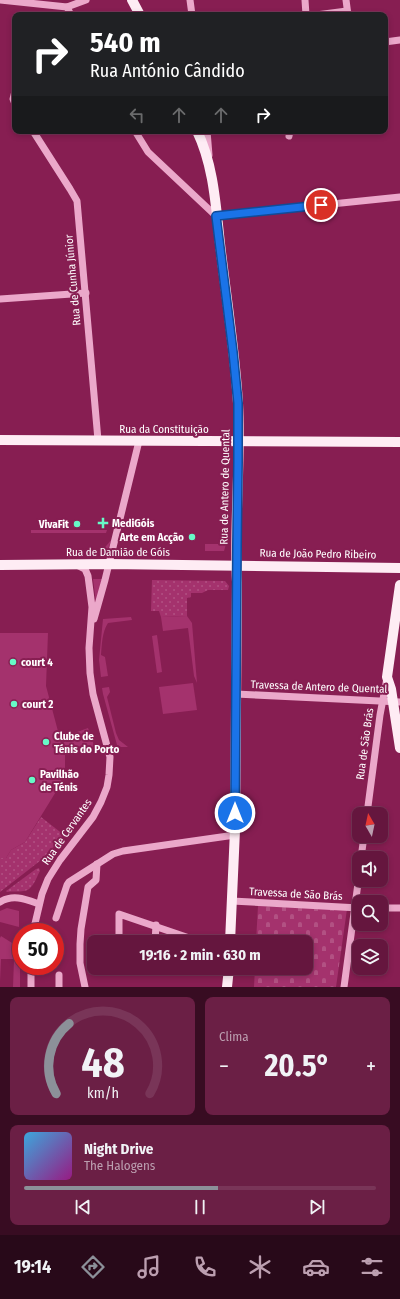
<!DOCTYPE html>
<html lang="pt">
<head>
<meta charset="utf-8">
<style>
  :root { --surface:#65163e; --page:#6b1f45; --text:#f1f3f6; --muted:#bc9fb0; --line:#793558; --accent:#8c9099 }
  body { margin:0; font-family:"Fira Sans Condensed",sans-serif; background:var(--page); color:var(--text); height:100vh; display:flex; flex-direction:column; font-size:15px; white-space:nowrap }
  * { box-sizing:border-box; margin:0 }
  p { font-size:13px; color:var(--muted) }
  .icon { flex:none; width:22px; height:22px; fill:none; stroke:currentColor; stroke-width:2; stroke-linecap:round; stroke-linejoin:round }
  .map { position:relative; height:987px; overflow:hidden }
  .panel { display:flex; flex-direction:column; gap:10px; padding:10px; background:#380c22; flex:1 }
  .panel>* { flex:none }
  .top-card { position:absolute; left:12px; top:12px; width:376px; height:122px; border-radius:8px; box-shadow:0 2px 6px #0003,0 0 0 1px var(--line); background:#202124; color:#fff; overflow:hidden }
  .needle { width:26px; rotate:351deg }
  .fabs { position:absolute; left:352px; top:807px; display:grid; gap:8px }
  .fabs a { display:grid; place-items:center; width:36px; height:36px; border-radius:8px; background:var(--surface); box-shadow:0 2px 6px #0003,0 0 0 1px var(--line); font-size:20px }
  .speed { position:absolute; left:12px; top:923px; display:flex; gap:8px; font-size:20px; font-weight:700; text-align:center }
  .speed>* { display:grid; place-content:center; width:52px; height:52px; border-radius:50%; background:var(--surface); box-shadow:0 2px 6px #0003,0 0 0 1px var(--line); line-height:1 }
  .speed .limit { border:6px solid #d22; background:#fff; color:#111 }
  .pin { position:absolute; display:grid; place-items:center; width:34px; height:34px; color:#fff; margin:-17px; border:2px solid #fff; border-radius:50%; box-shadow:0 1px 4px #0007 }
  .me { position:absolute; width:44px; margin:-22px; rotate:0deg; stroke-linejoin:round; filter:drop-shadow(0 0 3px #0008) }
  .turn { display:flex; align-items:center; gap:14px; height:84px; padding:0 12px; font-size:18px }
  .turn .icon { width:52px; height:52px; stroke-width:2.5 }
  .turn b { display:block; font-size:28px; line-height:34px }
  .lanes { display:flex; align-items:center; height:38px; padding:0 12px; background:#0003; justify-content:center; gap:20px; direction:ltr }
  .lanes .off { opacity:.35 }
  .big { font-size:30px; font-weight:700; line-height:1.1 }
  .panel .card { flex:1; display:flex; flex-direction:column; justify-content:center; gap:6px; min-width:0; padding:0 14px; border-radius:8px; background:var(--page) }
  .panel .dial { align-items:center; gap:0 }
  .dial svg { height:104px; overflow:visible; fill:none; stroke:var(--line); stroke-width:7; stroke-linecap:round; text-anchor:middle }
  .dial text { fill:var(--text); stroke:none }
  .song { display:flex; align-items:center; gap:12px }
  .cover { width:48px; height:48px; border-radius:6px; background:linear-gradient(135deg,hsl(200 70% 55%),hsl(310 70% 35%)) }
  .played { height:4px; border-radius:2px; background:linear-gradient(90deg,var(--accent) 55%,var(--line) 55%) }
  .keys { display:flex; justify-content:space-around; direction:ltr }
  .heat { display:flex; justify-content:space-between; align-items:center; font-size:22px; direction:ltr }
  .panel .tiles { flex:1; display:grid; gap:10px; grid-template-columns:1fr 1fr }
  .card:last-child { grid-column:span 2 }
  .trip { position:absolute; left:87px; top:935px; width:226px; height:40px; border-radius:8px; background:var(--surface); box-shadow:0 2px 6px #0003,0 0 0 1px var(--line); font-weight:700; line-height:40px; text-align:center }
  .dock { display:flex; height:64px; justify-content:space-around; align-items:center; background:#280919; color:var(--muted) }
  .dock .icon { width:28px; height:28px }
  .dock .current { color:var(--accent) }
  .dock b { font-size:18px; color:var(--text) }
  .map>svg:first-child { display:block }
  .grass { fill:url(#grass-dots) }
  .cemetery { fill:url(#cemetery-stones) }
  .green { fill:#a4326d }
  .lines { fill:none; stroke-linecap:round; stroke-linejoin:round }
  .minor { stroke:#eba8ca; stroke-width:7 }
  .major { stroke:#feecf4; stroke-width:10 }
  .route-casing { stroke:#114b97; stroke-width:10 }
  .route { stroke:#1a73e8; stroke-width:7 }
  .poi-dot { fill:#67f9c7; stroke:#871e52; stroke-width:1.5 }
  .labels { text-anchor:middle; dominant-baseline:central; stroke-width:4; stroke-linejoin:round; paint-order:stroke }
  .street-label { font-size:11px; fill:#fff; stroke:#871e52 }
  .poi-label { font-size:11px; font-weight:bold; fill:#fff; stroke:#871e52; text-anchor:start }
</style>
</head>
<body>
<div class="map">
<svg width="400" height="987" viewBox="0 0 400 987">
  <defs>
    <pattern id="grass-dots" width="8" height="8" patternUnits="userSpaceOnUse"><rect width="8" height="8" fill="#a4326d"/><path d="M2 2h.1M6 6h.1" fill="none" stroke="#b25183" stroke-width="1.8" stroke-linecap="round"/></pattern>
    <pattern id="cemetery-stones" width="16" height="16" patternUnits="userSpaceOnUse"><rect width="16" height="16" fill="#a4326d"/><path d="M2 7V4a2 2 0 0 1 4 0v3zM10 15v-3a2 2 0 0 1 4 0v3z" fill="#b25183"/></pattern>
  </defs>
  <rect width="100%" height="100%" fill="#871e52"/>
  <g class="grass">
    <polygon points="152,580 225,581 229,586 228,590 208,590 202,593 191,593 191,597 187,598 187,616 161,617 159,611 151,611"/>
    <polygon points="41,817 64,835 45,857 0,892 0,858 6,858 11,850 25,842"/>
    <path d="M 39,868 L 40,871 C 36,878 33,890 24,891 C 18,892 12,891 7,892 L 6,891 L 36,869 Z"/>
  </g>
  <polygon class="cemetery" points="258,906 347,909 336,987 254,987 255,968 306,968 306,942 256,942"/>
  <g class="green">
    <polygon points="31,530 107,530 106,533 31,533"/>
    <polygon points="136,534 164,538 129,538 127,536"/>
    <polygon points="112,539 105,556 101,556 101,552"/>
    <polygon points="205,544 226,544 224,551 205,551"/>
    <polygon points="93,579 102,579 96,603"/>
    <polygon points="187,616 192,623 197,683 194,676 188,628 163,631 161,617"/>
    <path d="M 131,617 L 132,620 L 108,623 C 102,632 102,644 101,655 L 105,657 L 108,676 L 101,677 L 99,660 L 103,619 Z"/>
    <polygon points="0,633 48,633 46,686 59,735 66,736 88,728 95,748 65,750 65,777 25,842 11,850 6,858 0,858"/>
    <polygon points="157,635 162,672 157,673 152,636"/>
    <polygon points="193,683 197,710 163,714 159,687"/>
    <polygon points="109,687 110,692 107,697 116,733 119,740 128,747 121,747 117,745 103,694 102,688"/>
    <polygon points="7,908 19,911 19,927 0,922 0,911"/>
    <polygon points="1,936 20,948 20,987 13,987 14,959 1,959 0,982 0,938"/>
  </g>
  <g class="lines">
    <g class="minor">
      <polyline points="0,0 67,7 86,0"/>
      <polyline points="190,0 192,15"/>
      <polyline points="305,0 306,15"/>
      <polyline points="346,0 348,15"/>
      <polyline points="67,7 71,15"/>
      <polyline points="316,15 347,11"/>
      <polyline points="385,42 400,40"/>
      <polyline points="15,91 13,99 15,104"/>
      <polyline points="33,131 70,189 77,201 98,440"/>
      <polyline points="135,131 148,152 216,216 400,197"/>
      <polyline points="207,131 209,155"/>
      <polyline points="289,136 290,131"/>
      <polyline points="0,299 86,293"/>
      <polyline points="94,619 105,580 139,441"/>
      <polyline points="236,694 400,702"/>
      <polyline points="367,814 380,715 387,678"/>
      <polyline points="361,858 364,836"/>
      <polyline points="232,901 359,908"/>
      <path d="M 0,902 C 13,894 25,899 39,904"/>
      <polyline points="381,908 400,908"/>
      <polyline points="56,918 67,885 69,882 113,854 123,851 235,835"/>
      <polyline points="33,932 42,894 48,879 60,860 93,817 101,802 107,787 109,775 110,757 93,694 90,673 89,648 92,607 88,576 85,569 77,565"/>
      <polyline points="119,942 119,914 201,942"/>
      <polyline points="155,942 156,925"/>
      <polyline points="31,966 31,987"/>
      <polyline points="120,968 120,969"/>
      <polyline points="59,987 59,975"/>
      <polyline points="85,987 80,963 80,944 81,929 88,887 96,880 97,864"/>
      <polyline points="344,987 359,876"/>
    </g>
    <g class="major">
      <polyline points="132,0 140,15"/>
      <path d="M 197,131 C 215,168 216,212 221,252 C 227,302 235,353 238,403 C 241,463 234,523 237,582 L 235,830 L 230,942"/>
      <polyline points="0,440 400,442"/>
      <polyline points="0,565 109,564 400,568"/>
      <polyline points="400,585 387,677 391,689 400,748"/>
      <polyline points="227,987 229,968"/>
    </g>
  </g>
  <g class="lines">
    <g class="route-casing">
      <polyline id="route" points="235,813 237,546 238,462 238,403 233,352 216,216 321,205"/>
    </g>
    <use href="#route" class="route"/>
  </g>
  <g class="poi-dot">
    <path d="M101 517h4v4h4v4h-4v4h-4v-4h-4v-4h4z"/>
    <circle cx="77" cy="524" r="4"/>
    <circle cx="192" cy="537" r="4"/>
    <circle cx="13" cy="662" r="4"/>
    <circle cx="14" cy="704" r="4"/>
    <circle cx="46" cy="742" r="4"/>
    <circle cx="32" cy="780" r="4"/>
  </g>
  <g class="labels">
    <g class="street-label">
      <text transform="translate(73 280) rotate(-95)">Rua de Cunha Júnior</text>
      <text x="164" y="429">Rua da Constituição</text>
      <text transform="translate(225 487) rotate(-89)">Rua de Antero de Quental</text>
      <text x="118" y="552">Rua de Damião de Góis</text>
      <text transform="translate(318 554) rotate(1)">Rua de João Pedro Ribeiro</text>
      <text transform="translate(319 687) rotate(2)">Travessa de Antero de Quental</text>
      <text transform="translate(365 744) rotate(-82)">Rua de São Brás</text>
      <text transform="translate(67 832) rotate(-55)">Rua de Cervantes</text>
      <text transform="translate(296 894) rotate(3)">Travessa de São Brás</text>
    </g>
    <g class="poi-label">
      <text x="112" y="523">MediGóis</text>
      <text x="69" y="524" text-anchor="end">VivaFit</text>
      <text x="184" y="537" text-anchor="end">Arte em Acção</text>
      <text x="21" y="662">court 4</text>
      <text x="22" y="704">court 2</text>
      <text x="54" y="736">Clube de<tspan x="54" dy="13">Ténis do Porto</tspan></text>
      <text x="40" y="774">Pavilhão<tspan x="40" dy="13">de Ténis</tspan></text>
    </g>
  </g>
</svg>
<div class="fabs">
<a><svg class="needle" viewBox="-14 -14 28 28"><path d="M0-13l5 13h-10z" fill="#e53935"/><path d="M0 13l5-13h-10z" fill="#bc9fb0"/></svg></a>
<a><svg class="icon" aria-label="sound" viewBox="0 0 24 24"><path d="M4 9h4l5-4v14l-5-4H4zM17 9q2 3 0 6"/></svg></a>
<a><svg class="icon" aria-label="search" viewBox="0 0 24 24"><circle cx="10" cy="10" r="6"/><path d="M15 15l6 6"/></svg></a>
<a><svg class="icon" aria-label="layers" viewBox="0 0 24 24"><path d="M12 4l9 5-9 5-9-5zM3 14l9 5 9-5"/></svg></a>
</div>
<div class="speed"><div class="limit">50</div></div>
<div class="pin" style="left:321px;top:205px;background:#d93025"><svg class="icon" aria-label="arrive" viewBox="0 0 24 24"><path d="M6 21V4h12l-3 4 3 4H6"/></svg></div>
<svg class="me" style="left:235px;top:813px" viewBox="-20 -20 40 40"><circle r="17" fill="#1a73e8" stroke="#fff" stroke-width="3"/><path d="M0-11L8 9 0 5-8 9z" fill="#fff"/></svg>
<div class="trip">19:16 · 2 min · 630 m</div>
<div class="top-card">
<div class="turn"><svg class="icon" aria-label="right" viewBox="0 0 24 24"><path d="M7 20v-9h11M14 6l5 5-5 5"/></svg><div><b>540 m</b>Rua António Cândido</div></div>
<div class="lanes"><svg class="icon off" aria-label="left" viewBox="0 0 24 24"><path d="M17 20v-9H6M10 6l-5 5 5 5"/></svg><svg class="icon off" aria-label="ahead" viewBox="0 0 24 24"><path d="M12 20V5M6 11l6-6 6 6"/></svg><svg class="icon off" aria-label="ahead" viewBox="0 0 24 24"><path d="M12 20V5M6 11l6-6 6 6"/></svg><svg class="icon" aria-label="right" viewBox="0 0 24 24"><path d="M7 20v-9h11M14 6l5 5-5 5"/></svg></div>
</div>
</div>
<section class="panel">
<div class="tiles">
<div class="card dial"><svg viewBox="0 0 100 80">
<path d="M14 69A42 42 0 1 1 86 69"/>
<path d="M14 69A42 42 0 0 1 24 15" stroke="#8c9099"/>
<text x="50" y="56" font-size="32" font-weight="700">48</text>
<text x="50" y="72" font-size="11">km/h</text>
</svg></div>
<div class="card"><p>Clima</p>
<div class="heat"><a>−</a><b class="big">20.5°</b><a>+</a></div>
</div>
<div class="card">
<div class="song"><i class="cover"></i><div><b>Night Drive</b><p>The Halogens</p></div></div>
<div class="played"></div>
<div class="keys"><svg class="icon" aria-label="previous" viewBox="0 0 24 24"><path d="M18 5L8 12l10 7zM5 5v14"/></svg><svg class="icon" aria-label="pause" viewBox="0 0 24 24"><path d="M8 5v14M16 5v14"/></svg><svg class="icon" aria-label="next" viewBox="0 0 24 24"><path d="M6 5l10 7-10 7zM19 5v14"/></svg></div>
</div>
</div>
</section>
<nav class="dock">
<b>19:14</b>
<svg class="icon current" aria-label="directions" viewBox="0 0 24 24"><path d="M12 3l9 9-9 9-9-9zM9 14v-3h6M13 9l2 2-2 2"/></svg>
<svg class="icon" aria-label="music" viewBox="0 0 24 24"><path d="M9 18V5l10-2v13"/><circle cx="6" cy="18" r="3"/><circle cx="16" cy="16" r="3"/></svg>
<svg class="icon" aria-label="phone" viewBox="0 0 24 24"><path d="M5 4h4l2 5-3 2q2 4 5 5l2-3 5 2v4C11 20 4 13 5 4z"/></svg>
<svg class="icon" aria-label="climate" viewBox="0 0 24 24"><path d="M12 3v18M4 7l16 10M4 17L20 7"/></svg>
<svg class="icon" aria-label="car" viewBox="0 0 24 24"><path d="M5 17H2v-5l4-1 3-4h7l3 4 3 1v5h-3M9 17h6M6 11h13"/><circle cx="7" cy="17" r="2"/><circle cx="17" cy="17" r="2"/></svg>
<svg class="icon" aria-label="filters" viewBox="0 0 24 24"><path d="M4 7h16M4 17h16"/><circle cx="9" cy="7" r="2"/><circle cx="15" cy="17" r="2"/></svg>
</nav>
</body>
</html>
